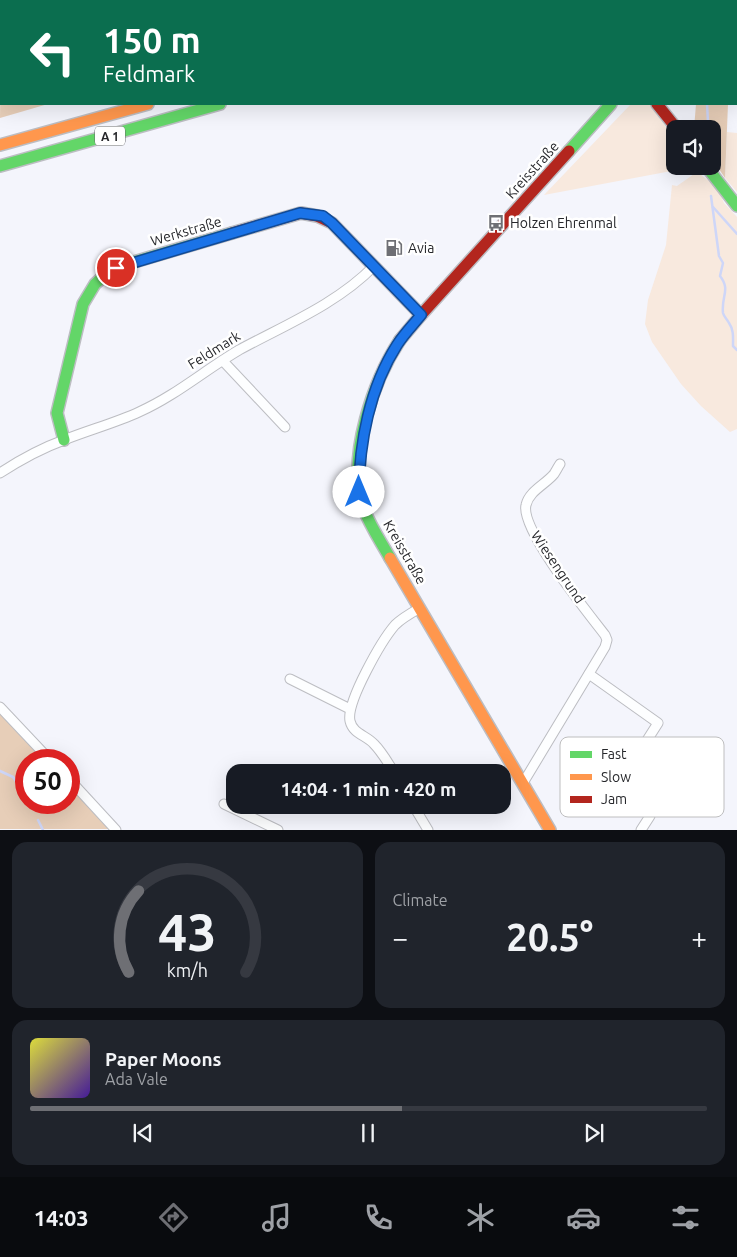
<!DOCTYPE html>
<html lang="en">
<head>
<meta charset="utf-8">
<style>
  :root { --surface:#171b24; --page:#20242c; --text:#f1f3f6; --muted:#9ea1a6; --line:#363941; --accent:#6e6f74 }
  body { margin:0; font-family:Ubuntu,sans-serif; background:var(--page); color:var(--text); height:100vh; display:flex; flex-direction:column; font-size:19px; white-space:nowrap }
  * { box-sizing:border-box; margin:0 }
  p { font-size:16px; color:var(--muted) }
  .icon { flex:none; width:28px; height:28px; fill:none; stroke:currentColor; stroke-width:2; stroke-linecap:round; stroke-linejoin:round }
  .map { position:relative; height:830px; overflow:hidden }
  .sheet { display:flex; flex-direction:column; gap:12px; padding:12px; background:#0d0f14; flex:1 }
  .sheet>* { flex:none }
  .guide { position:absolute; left:0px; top:0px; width:738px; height:105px; box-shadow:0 5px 20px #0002; background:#0b6e4f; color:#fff; overflow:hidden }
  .buttons { position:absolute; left:666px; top:120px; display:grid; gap:10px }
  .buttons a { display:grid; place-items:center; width:55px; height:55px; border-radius:10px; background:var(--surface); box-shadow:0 5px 20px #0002; font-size:25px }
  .speed { position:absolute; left:15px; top:749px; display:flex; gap:10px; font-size:25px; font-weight:700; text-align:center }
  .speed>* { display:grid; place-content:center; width:65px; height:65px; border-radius:50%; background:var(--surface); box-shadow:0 5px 20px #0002; line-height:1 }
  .speed .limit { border:8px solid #d22; background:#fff; color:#111 }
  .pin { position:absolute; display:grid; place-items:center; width:42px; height:42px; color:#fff; margin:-21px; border:2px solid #fff; border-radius:50%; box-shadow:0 1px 5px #0007 }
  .me { position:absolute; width:55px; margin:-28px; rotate:0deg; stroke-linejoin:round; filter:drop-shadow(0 0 4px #0008) }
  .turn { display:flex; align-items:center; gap:18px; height:105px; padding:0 20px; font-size:22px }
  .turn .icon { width:65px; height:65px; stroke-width:2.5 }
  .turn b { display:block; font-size:35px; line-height:42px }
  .big { font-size:38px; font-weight:700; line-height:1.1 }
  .sheet .widget { flex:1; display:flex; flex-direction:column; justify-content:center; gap:8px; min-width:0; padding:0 18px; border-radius:15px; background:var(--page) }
  .sheet .dial { align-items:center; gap:0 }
  .dial svg { height:130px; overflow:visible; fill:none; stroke:var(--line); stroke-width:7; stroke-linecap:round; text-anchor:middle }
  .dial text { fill:var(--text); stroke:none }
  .song { display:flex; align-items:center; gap:15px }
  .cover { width:60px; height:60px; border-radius:8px; background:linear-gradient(135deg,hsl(60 70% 55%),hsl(260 70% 35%)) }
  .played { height:5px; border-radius:2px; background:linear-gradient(90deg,var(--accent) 55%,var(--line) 55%) }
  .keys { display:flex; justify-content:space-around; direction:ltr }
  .heat { display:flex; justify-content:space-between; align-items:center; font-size:28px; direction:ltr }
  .sheet .tiles { flex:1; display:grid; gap:12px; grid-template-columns:1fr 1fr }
  .widget:last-child { grid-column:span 2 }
  .trip { position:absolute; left:226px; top:764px; width:285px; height:50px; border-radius:15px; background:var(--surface); box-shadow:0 5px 20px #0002; font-weight:700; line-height:50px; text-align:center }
  .tabs { display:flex; height:80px; justify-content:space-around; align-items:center; background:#090b0e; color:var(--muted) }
  .tabs .icon { width:35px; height:35px }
  .tabs .active { color:var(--accent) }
  .tabs b { font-size:22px; color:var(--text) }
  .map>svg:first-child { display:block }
  .green { fill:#f8e9de }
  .forest { fill:#e7ceb8 }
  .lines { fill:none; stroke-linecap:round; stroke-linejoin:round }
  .stream { stroke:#ced6f8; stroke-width:2.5 }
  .street-casing { stroke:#bcbdc2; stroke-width:11 }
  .fast-casing { stroke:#bcbdc2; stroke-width:14 }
  .slow-casing { stroke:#bcbdc2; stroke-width:14 }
  .jam-casing { stroke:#bcbdc2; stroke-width:14 }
  .street { stroke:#fdfeff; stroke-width:9 }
  .fast { stroke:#63d668; stroke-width:11 }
  .slow { stroke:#ff974d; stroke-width:11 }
  .jam { stroke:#b3261e; stroke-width:11 }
  .route-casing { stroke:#114b97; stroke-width:12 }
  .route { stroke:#1a73e8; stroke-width:9 }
  .labels { text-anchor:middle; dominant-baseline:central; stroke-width:5; stroke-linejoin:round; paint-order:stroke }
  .shield { fill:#fff; stroke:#67686b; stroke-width:1 }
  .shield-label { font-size:12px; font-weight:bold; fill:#26272b }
  .street-label { font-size:14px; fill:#26272b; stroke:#fff }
  .poi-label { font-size:14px; fill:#26272b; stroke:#fff; text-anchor:start }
  .key { fill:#fff; stroke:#bebebf; stroke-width:1 }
  .key-label { font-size:14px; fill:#26272b }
</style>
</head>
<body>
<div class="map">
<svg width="737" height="830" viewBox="0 0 737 830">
  <rect width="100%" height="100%" fill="#f4f5fc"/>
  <g class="green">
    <polygon points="631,104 649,104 675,139 675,166 683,166 682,169 544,195"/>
    <polygon points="727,132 737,133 737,192 725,178"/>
    <polygon points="697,172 717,187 724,203 737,217 737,429 730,432 701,406 681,384 652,342 645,324 648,300 666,245 672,185 677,186"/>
  </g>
  <g class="forest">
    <polygon points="111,0 405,0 107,1"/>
    <polygon points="1,27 1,104 48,104 0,118"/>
    <polygon points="696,104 728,104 725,178 713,160 712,129 694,129"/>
    <polygon points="0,707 50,760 26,760 26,802 69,802 69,779 116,829 0,829"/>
  </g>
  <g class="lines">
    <g class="stream">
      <polyline points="216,1 221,0"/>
      <polyline points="722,1 722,0"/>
      <polyline points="0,77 1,77"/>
      <polyline points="707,129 708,122 707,104"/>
      <path d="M 711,196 L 719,256 L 723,263 L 720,276 C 731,290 721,296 723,313 C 724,317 727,319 729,323 C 734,330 733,338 733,346 L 737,350"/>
      <polyline points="713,207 737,234"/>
      <polyline points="0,771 13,777 26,796"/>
      <polyline points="38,820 43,830"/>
    </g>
    <g class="street-casing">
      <g id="street">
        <polyline points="223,361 285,427"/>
        <path d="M 0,473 C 20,460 42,448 64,440 C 89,430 115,423 139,412 C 175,396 205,370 239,350 C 285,325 337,304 374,266"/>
        <polyline points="589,674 658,723 644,745 712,795"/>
        <polyline points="290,679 350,709"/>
        <polyline points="0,707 50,760"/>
        <path d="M 394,772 C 388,763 382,752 374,744 C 366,735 353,734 350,721 C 346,702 382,640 395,625 C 402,618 411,613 420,608"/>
        <polyline points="69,779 116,830"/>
        <path d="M 523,783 L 605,647 L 607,640 L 605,635 C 588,613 520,529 526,505 C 529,491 546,484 554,474 C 556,471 558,467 560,464"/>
        <polyline points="224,804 278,830"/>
        <polyline points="413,805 428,830"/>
        <polyline points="641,830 650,816"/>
      </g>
    </g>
    <g class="fast-casing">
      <g id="fast">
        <polyline points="498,1 503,0"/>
        <polyline points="569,151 611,104"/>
        <polyline points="0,166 220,104"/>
        <polyline points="706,166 737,206"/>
        <polyline points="64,440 57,413 83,304 95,284 106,274 127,264 232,233"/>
        <path d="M 390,558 C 380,540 368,523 362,504 C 348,455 373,381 400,340"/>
      </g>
    </g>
    <g class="slow-casing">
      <g id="slow">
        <polyline points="0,145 148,104"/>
        <polyline points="390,558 550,830"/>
      </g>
    </g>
    <g class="jam-casing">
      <g id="jam">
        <polyline points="572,1 576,0"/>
        <polyline points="698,1 699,0"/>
        <polyline points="657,104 677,129"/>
        <polyline points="232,233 301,213 317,216 332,223 421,315"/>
        <polyline points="400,340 421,315 569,151"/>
      </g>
    </g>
    <use href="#street" class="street"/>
    <use href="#fast" class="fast"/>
    <use href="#slow" class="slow"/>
    <use href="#jam" class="jam"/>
  </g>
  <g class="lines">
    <g class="route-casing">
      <path id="route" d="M 116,268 L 300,213 L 323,216 L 332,223 L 421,315 C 413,325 404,334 397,345 C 370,387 359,443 359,492"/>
    </g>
    <use href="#route" class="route"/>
  </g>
  <defs>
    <g id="bus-bare" transform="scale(1.35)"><path d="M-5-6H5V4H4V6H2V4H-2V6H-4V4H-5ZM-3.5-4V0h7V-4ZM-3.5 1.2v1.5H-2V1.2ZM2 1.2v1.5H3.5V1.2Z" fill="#6e6f74" stroke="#fff" stroke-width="2.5" paint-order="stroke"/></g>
    <g id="fuel-bare" transform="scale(1.35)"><path d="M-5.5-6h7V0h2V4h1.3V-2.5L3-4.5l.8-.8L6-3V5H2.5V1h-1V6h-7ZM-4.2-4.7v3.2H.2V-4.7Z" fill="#6e6f74" stroke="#fff" stroke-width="2.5" paint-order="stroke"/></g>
  </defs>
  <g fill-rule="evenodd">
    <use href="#bus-bare" x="496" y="223"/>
    <use href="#fuel-bare" x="394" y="248"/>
  </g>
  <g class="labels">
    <rect class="shield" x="95" y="126.5" width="30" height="19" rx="4"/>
    <g class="shield-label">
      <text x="110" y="136">A 1</text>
    </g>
    <g class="street-label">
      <text transform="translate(532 170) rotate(-48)">Kreisstraße</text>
      <text transform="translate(186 231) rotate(-16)">Werkstraße</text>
      <text transform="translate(214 350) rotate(-32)">Feldmark</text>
      <text transform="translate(405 552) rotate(60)">Kreisstraße</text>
      <text transform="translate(558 567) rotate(56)">Wiesengrund</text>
    </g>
    <g class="poi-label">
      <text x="510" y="223">Holzen Ehrenmal</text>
      <text x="408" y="248">Avia</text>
    </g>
  </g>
  <rect x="560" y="737" width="164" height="80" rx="8" class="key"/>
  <rect x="570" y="751" width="22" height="7" fill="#63d668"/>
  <rect x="570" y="774" width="22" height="6" fill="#ff974d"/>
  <rect x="570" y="796" width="22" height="7" fill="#b3261e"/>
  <g class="key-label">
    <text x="601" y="759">Fast</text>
    <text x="601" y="782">Slow</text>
    <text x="601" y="804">Jam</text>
  </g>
</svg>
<div class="buttons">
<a><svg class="icon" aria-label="sound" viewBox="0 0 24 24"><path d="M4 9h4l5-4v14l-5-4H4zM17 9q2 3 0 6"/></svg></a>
</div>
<div class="speed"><div class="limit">50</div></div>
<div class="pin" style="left:116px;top:268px;background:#d93025"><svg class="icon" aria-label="arrive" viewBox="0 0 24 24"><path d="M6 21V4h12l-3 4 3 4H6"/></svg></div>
<svg class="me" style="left:359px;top:492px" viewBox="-20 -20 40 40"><circle r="19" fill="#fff"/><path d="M0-13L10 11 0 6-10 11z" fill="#1a73e8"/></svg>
<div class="trip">14:04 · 1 min · 420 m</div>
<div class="guide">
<div class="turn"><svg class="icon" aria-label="left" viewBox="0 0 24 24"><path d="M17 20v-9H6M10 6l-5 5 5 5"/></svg><div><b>150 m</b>Feldmark</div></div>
</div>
</div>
<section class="sheet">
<div class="tiles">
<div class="widget dial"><svg viewBox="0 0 100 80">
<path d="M14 69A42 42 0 1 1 86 69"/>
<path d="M14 69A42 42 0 0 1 20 19" stroke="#6e6f74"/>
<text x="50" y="56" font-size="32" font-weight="700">43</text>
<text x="50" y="72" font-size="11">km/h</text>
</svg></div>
<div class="widget"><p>Climate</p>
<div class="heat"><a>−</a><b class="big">20.5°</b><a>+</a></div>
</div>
<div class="widget">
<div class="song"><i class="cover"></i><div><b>Paper Moons</b><p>Ada Vale</p></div></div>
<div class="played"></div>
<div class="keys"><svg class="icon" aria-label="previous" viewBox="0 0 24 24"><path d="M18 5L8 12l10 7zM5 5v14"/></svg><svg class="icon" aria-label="pause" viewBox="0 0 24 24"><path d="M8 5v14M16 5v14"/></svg><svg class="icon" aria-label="next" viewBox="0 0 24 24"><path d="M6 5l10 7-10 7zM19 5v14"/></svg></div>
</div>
</div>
</section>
<nav class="tabs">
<b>14:03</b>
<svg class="icon active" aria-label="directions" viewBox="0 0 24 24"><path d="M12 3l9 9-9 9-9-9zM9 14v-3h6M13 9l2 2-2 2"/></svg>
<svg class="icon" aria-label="music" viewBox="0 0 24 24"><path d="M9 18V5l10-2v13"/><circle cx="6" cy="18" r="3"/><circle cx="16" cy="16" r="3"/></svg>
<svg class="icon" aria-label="phone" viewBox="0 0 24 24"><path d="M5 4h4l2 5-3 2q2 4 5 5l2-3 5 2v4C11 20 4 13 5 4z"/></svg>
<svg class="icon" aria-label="climate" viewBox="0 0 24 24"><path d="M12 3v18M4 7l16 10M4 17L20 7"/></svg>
<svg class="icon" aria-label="car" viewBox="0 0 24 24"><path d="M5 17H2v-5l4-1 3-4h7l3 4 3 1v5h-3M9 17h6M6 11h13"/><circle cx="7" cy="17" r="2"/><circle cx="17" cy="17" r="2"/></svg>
<svg class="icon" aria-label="filters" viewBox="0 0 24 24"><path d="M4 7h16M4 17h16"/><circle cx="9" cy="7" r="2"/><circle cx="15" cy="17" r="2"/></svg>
</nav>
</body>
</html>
